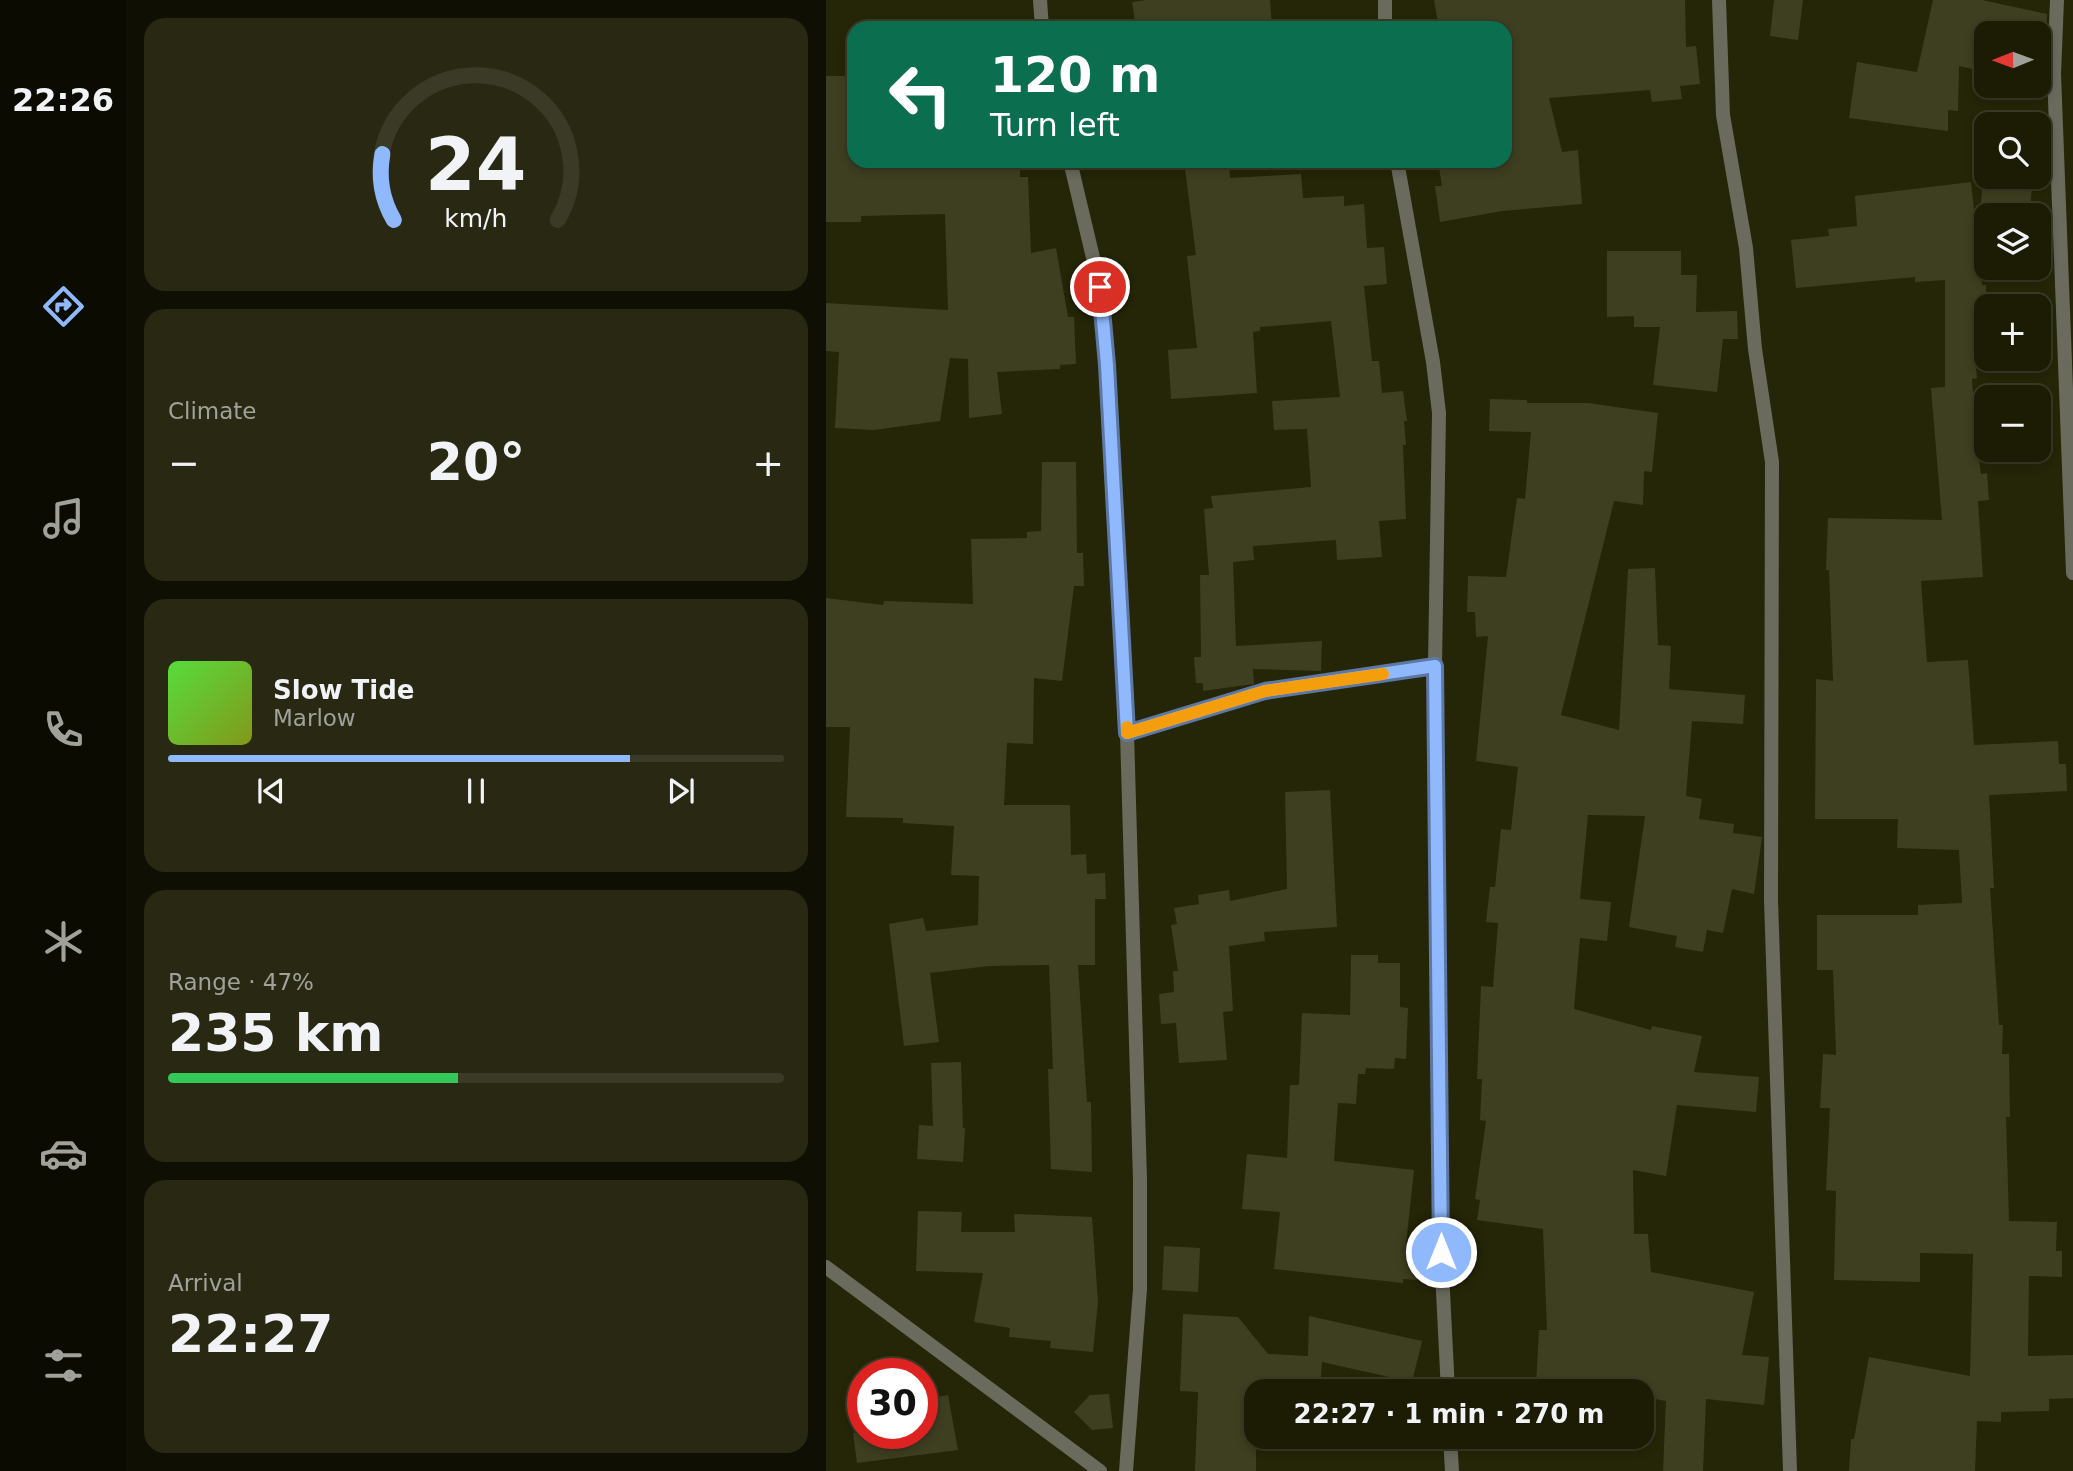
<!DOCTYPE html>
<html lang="en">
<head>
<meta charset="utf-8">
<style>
  :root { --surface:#1c1c05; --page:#292913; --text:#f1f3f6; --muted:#a0a19a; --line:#3a3a27; --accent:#8fb8fd }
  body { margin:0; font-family:"DejaVu Sans",sans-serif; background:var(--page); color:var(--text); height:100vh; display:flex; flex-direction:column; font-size:26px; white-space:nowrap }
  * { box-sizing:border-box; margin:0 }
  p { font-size:23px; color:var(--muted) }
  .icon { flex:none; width:38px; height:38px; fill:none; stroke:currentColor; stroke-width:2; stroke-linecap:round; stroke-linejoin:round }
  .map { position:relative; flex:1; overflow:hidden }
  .panel { display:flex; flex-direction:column; gap:18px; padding:18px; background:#0f0f03; width:700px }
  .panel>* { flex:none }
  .hud { position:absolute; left:21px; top:21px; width:665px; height:147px; border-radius:21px; box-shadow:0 4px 10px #0003,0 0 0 2px var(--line); background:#0b6e4f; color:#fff; overflow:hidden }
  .needle { width:46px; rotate:269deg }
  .buttons { position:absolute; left:1148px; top:21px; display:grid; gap:14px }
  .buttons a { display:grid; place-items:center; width:77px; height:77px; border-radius:14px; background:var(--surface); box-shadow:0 4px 10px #0003,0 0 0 2px var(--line); font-size:35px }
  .speed { position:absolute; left:21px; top:1358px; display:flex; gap:14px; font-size:35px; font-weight:700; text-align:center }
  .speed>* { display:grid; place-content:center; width:91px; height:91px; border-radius:50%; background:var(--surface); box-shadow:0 4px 10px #0003,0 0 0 2px var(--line); line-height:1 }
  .speed .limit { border:10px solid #d22; background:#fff; color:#111 }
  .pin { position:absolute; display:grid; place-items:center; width:60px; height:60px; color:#fff; margin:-30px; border:4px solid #fff; border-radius:50%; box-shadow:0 2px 7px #0007 }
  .me { position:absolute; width:77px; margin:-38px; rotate:0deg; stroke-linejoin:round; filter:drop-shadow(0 0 5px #0008) }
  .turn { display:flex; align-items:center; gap:24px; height:147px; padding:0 28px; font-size:32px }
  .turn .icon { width:91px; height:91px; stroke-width:2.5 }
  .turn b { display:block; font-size:49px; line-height:60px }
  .big { font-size:52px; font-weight:800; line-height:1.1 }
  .panel .card { flex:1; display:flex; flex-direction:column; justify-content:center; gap:10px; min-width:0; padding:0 24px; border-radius:21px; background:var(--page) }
  .panel .dial { align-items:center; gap:0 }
  .dial svg { height:182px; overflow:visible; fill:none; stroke:var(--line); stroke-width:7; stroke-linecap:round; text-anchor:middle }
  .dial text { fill:var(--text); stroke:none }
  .song { display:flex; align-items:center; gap:21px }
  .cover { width:84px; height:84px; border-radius:10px; background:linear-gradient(135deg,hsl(110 70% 55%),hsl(70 70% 35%)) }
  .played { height:7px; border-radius:4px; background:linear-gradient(90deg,var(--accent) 75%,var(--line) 75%) }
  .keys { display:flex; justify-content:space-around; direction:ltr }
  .heat { display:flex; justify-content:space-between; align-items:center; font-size:38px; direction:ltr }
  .charge { height:10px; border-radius:5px; background:linear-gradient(90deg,#34c759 47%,var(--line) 0) }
  .trip { position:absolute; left:418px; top:1379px; width:410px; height:70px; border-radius:21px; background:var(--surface); box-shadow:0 4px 10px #0003,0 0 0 2px var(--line); font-weight:800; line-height:70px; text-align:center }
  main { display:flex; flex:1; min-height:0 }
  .dock { display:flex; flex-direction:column; width:126px; justify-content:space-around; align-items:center; background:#0b0b02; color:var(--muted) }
  .dock .icon { width:49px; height:49px }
  .dock .selected { color:var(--accent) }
  .dock b { font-size:32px; color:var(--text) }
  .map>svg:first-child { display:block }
  .building { fill:#3e3f20 }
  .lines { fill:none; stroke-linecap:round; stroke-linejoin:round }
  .minor { stroke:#6a6b5d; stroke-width:14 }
  .route-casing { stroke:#5d78a4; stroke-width:18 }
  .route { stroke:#8fb8fd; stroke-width:12 }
  .slow { stroke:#f59e0b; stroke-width:12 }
</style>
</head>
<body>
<main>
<nav class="dock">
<b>22:26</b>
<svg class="icon selected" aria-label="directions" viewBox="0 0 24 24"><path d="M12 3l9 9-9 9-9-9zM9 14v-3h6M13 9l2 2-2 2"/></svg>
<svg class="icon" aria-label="music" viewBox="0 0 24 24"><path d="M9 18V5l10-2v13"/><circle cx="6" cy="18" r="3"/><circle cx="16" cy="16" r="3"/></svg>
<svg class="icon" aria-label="phone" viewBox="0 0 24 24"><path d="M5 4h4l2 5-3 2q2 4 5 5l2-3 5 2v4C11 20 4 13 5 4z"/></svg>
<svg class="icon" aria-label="climate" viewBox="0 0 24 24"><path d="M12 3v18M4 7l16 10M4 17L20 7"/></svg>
<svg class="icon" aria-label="car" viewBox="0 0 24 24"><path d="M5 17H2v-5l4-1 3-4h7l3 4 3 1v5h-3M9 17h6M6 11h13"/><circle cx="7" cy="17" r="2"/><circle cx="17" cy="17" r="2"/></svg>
<svg class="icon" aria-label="filters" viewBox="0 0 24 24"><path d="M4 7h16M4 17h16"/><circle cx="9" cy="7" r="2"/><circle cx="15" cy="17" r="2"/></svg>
</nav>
<section class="panel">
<div class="card dial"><svg viewBox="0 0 100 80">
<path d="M14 69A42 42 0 1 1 86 69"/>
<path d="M14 69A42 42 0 0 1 9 40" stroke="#8fb8fd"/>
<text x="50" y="56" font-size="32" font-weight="700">24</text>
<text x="50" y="72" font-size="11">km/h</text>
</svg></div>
<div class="card"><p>Climate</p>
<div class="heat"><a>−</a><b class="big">20°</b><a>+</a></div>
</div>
<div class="card">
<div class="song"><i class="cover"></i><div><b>Slow Tide</b><p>Marlow</p></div></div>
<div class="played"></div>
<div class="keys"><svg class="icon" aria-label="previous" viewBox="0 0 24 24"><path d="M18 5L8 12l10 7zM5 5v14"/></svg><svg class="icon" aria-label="pause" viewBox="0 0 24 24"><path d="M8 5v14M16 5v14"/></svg><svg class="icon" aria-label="next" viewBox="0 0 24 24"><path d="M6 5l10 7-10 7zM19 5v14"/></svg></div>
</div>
<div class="card"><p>Range · 47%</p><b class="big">235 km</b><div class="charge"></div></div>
<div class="card"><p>Arrival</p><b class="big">22:27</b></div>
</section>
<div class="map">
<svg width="1247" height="1471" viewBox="0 0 1247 1471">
  <rect width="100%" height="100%" fill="#252607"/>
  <g class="building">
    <polygon points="320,0 444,0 446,28 310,28 306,2"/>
    <polygon points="608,0 859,0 860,47 870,46 874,84 854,86 856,99 826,102 824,90 723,98 736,152 752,150 756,204 676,211 614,222 609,186 616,186 612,161 679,161 679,28 613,28"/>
    <polygon points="948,0 977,0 972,40 944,36"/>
    <polygon points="1107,0 1156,0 1221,14 1220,33 1160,33 1160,72 1133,66 1132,111 1122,110 1122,131 1023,118 1031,62 1091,72"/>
    <polygon points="0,76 28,76 28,161 194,161 194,177 202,177 205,253 230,248 242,317 248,317 250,364 234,365 234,369 171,372 176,414 143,418 142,359 124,358 114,421 48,430 9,428 13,352 0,351 0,303 122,310 119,214 35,216 35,222 0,222"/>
    <polygon points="358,161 403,161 404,178 475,174 477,198 518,196 518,206 538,204 541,248 558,247 561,284 538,286 546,361 553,361 556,393 577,391 581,421 578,421 580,445 577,445 580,519 553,521 556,557 511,560 510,540 427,546 428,560 407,562 410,646 496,641 495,671 427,669 428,684 377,691 377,683 370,683 368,657 375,657 374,575 383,575 378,509 387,508 385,496 485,487 481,429 448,430 446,401 514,397 505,321 434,327 434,331 427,332 431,393 345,399 342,350 371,348 361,256 370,255"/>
    <polygon points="1157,177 1207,177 1204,207 1155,203"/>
    <polygon points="1145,182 1156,285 1160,285 1160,350 1148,350 1151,378 1146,379 1151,445 1155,474 1161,473 1163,500 1152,501 1157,577 1095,581 1101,662 1142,660 1148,745 1232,741 1233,764 1240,764 1241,791 1163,795 1168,888 1164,888 1173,1025 1177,1025 1176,1054 1183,1054 1184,1117 1180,1117 1183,1221 1231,1222 1230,1251 1236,1251 1236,1277 1203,1276 1202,1356 1247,1355 1247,1398 1223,1399 1223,1411 1175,1412 1175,1422 1151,1421 1149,1471 1023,1471 1025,1439 1028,1439 1043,1357 1144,1376 1147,1254 1094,1253 1094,1282 1008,1280 1010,1191 1000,1190 1004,1108 994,1108 997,1054 1010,1055 1007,970 991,970 991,915 1092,915 1092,905 1136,903 1133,850 1071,848 1072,819 989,819 990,679 1007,681 1003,570 1000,570 1002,518 1116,520 1105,388 1119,387 1119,280 1089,282 1089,277 970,288 965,240 1003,236 1002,229 1031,226 1029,196"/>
    <polygon points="781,251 855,251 855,275 871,275 870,312 911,311 912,339 897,339 891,392 827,385 834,327 808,327 808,316 781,317"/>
    <polygon points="664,399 701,400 701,403 762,403 832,413 826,472 818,471 817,505 788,501 735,715 793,730 802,569 829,568 832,645 845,646 843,689 919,695 917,724 866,721 860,796 876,799 873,819 908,824 907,833 936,837 928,894 906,889 897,933 881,930 877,952 849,947 851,936 803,927 819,816 762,815 754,899 785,902 781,941 754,938 748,1009 825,1030 826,1026 876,1036 868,1072 933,1077 930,1112 851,1105 840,1176 807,1170 808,1234 822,1234 825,1272 928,1292 916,1355 943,1357 938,1405 880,1399 877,1471 837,1471 840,1401 819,1397 819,1392 816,1391 710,1386 713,1330 721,1330 717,1229 651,1220 654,1200 649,1199 660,1121 654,1120 656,1079 651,1079 655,986 667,987 672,923 660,922 664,887 669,887 675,829 685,830 692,767 650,761 662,636 650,637 649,612 641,612 642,576 680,577 691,498 699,499 705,432 663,431"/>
    <polygon points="216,462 250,462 251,553 257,553 258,586 248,586 236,681 208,678 207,744 181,743 178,805 244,805 245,855 260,854 261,874 279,873 280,899 269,899 269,965 252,965 261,1102 265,1102 266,1172 225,1169 222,1069 227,1069 223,965 163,966 104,973 113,1042 78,1046 63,924 97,918 100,931 152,925 153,876 125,875 128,826 77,823 77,818 20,817 24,727 0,727 0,598 57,605 58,601 147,604 145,539 201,538 201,532 215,531"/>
    <polygon points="504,790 511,927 438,932 439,941 403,946 407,1011 397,1012 401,1060 353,1063 350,1023 335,1024 333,994 348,992 347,971 352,971 345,925 351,924 348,908 373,904 372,895 403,890 404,901 461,889 459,792"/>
    <polygon points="525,955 552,955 552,963 574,963 574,1007 582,1008 580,1059 569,1058 568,1069 540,1068 539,1074 532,1074 530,1104 512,1103 508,1161 588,1170 580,1245 595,1247 591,1280 577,1279 577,1283 448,1269 454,1212 416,1209 421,1154 461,1158 464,1085 473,1085 476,1013 524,1015"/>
    <polygon points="135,1062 137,1128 139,1128 137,1162 91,1159 93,1125 107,1126 105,1063"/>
    <polygon points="92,1211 136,1212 135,1232 189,1232 188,1214 266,1217 272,1302 267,1352 224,1348 225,1341 183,1337 184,1328 148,1322 157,1273 90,1271"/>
    <polygon points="338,1246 374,1248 372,1292 336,1290"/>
    <polygon points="357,1314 412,1317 442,1354 482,1356 483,1316 596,1341 586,1382 496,1362 494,1391 430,1391 430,1471 369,1471 372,1392 354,1391"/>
    <polygon points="283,1394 287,1428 266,1430 248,1412 264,1395"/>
    <polygon points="122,1395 132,1450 31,1463 27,1433 96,1433 96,1400"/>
  </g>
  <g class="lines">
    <g class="minor">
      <polyline points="214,0 216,28"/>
      <polyline points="893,0 897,115 920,248 929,349 946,462 945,900 964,1471"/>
      <polyline points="1231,0 1228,74 1247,573"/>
      <polyline points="559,28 559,0"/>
      <polyline points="244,161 274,287 281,364 301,733 314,1180 314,1289 300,1471"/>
      <polyline points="571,161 607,362 613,413 609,666 615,1252 622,1391"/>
      <polyline points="301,733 439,691 609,666"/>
      <polyline points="0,1267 274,1471"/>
      <polyline points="624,1437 626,1471"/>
    </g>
  </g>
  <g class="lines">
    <g class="route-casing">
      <polyline id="route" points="274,287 281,365 301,733 439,691 609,666 615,1252"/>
    </g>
    <use href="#route" class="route"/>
    <polyline class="slow" points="301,727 301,733 439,691 557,674"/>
  </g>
</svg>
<div class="buttons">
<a><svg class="needle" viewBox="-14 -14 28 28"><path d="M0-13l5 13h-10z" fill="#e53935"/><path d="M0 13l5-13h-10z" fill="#a0a19a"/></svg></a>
<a><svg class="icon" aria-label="search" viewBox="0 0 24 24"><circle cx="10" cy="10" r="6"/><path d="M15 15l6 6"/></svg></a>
<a><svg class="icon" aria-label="layers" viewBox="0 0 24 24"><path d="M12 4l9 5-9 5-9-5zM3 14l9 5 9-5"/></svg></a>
<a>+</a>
<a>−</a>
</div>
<div class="speed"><div class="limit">30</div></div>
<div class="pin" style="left:274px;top:287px;background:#d93025"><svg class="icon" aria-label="arrive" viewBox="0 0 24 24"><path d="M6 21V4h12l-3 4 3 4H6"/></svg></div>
<svg class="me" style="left:615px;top:1252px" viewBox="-20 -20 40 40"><circle r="17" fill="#8fb8fd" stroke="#fff" stroke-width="3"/><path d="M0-11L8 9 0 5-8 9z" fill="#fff"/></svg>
<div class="trip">22:27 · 1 min · 270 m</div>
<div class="hud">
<div class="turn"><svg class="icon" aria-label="left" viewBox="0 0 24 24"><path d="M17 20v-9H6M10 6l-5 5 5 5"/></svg><div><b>120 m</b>Turn left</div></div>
</div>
</div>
</main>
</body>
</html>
